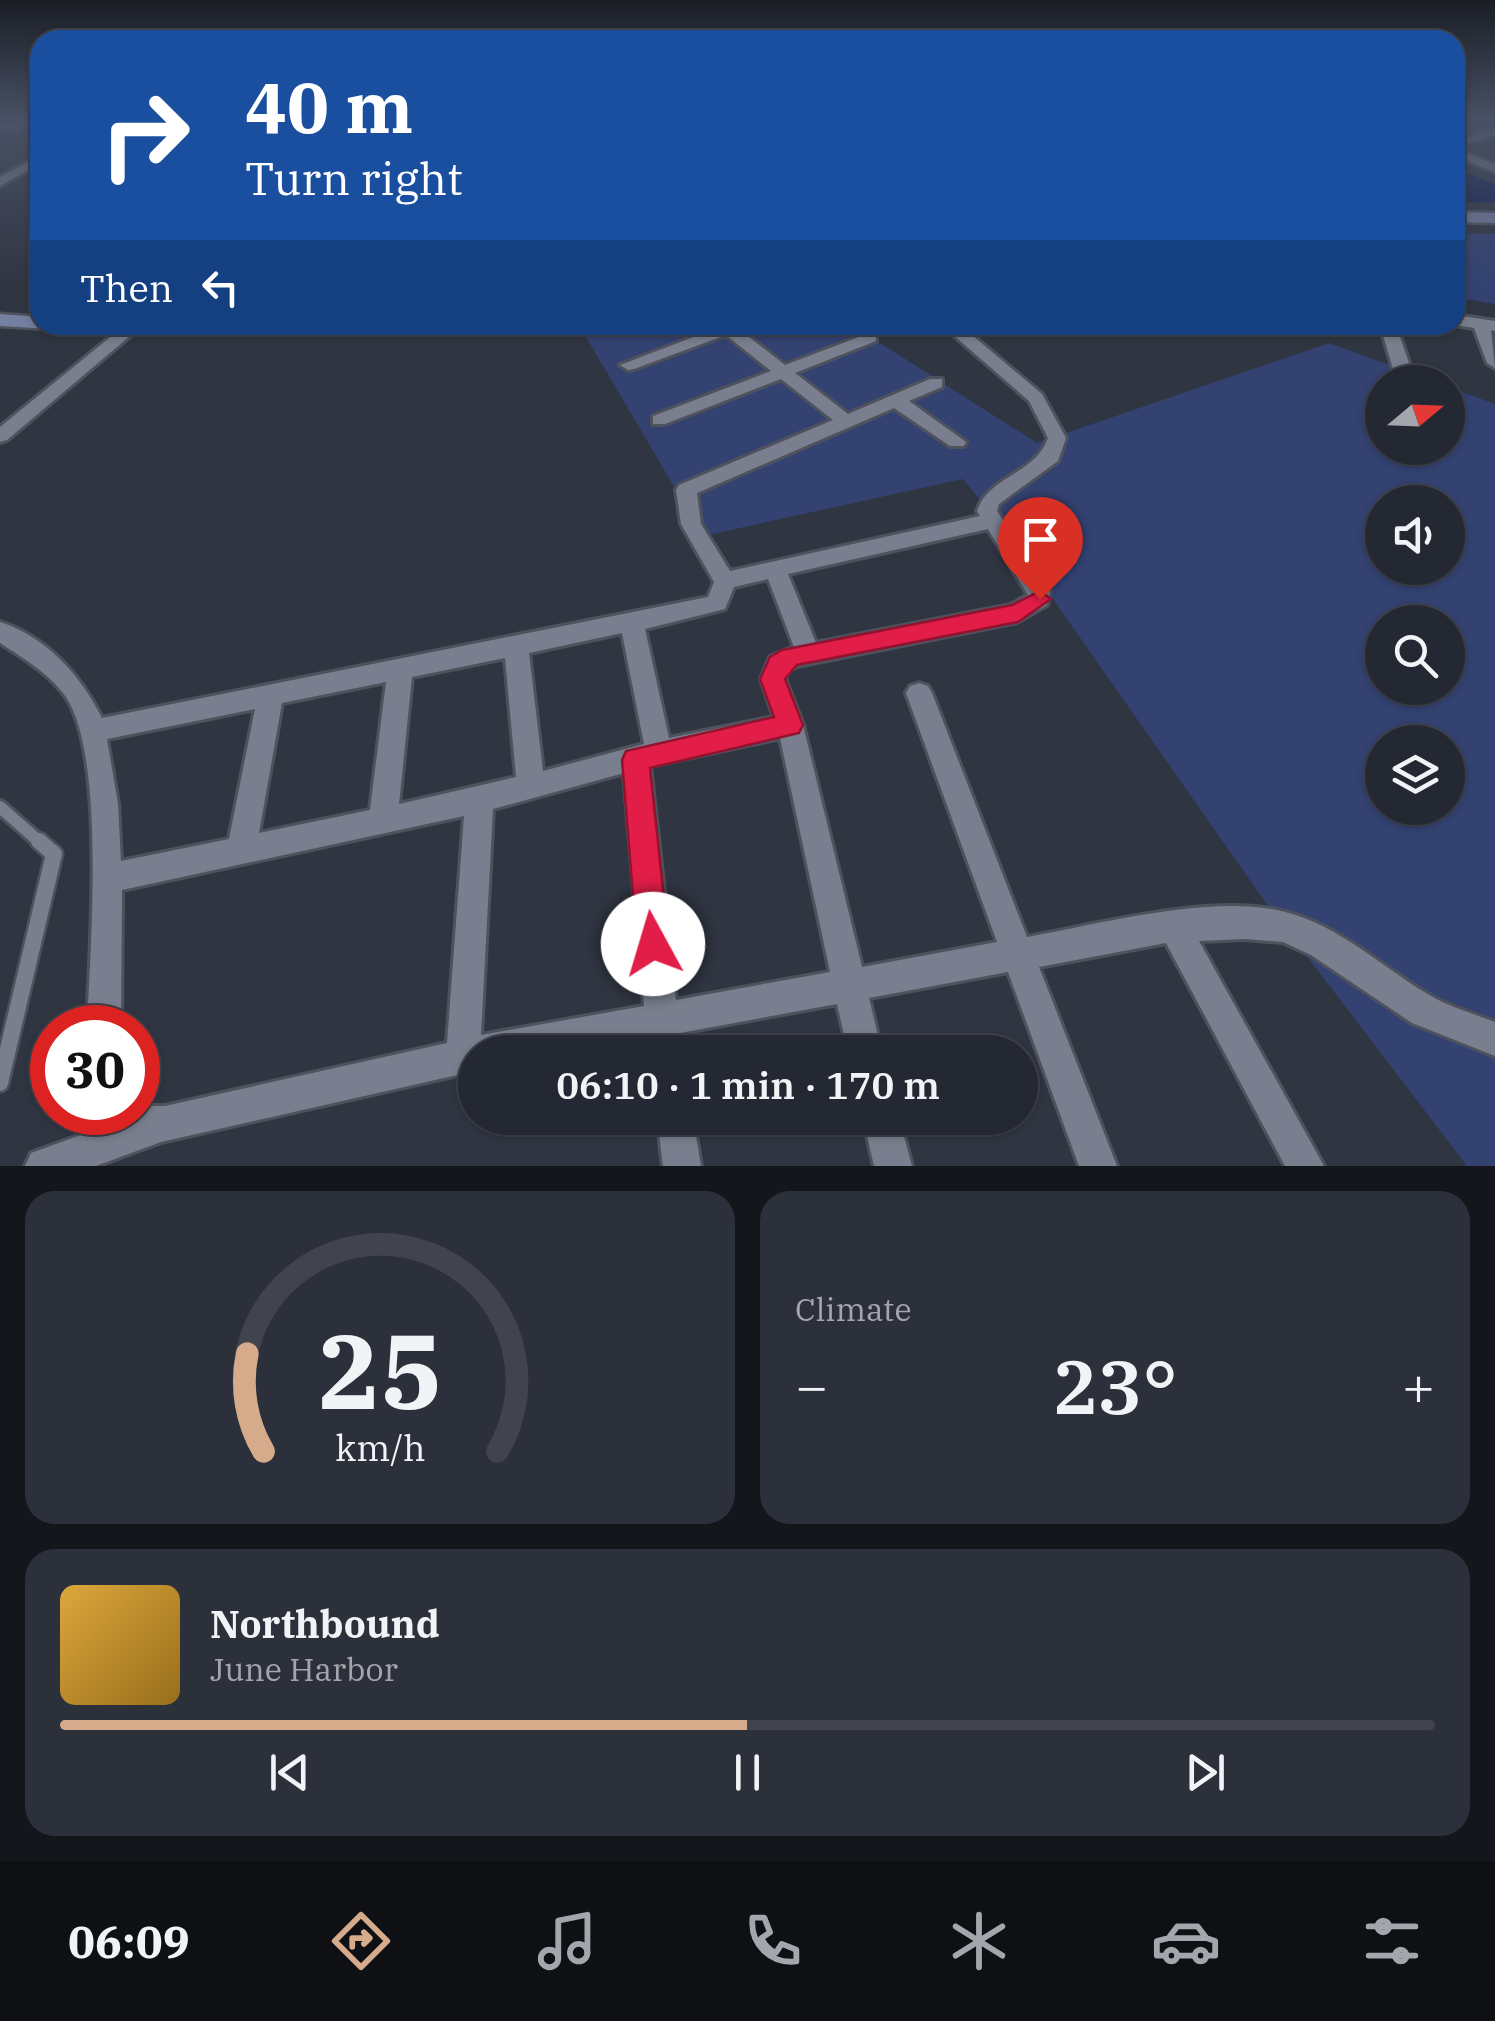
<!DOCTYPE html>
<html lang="en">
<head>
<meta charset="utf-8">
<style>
  :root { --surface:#242832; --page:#2c303a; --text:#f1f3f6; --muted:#a3a6ac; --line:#41444d; --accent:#d6ab8b }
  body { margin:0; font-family:"IBM Plex Serif",serif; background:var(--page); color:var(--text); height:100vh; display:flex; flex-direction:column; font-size:38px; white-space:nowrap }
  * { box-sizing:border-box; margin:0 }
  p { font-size:32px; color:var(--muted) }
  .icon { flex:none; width:55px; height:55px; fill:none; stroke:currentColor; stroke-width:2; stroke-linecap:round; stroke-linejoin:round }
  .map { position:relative; height:1166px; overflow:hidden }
  .side { display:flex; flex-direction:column; gap:25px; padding:25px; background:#14161c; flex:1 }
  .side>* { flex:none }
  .banner { position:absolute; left:30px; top:30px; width:1435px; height:305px; border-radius:30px; box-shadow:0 2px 8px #0004,0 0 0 2px var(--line); background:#1a4fa0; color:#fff; overflow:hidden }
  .needle { width:65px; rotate:71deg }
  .buttons { position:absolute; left:1365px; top:365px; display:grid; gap:20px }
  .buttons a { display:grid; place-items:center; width:100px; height:100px; border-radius:50%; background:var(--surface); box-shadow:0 2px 8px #0004,0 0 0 2px var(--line); font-size:50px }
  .speed { position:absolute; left:30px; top:1005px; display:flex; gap:20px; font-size:50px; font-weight:700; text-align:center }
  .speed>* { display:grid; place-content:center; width:130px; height:130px; border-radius:50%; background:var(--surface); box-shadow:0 2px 8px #0004,0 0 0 2px var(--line); line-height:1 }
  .speed .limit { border:15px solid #d22; background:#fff; color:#111 }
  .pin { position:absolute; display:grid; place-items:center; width:85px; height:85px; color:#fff; margin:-102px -42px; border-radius:50% 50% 50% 0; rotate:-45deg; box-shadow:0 0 10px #0007 }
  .pin .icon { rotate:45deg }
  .me { position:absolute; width:110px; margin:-55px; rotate:354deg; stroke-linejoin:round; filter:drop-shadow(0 0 8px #0008) }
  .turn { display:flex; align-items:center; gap:35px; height:210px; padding:0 50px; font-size:45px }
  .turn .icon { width:130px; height:130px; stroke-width:2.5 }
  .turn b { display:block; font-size:70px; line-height:85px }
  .then { display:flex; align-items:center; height:95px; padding:0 50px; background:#0003; gap:20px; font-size:38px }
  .big { font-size:75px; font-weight:600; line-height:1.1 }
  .side .tile { flex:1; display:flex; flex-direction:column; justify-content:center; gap:15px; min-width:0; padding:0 35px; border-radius:30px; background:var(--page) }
  .side .dial { align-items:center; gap:0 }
  .dial svg { height:260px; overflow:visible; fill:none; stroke:var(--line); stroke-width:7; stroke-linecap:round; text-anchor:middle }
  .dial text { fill:var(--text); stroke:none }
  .song { display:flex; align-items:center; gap:30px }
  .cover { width:120px; height:120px; border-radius:15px; background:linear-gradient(135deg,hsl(40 70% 55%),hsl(40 70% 35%)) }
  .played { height:10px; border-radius:5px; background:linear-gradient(90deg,var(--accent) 50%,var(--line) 50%) }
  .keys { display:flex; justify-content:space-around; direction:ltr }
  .heat { display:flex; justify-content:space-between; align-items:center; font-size:55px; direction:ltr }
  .side .tiles { flex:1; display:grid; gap:25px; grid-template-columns:1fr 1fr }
  .tile:last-child { grid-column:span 2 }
  .trip { position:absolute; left:458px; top:1035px; width:580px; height:100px; border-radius:50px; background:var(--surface); box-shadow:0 2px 8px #0004,0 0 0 2px var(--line); font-weight:600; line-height:100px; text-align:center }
  .dock { display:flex; height:160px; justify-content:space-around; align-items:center; background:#0e1014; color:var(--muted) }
  .dock .icon { width:70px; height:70px }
  .dock .on { color:var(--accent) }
  .dock b { font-size:45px; color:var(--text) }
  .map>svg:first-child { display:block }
  .green { fill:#334271; fill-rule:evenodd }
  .water { fill:#121e52 }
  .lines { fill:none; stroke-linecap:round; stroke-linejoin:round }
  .lane-far1-casing { stroke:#4e525d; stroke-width:18 }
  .lane-casing { stroke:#4e525d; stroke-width:21 }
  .street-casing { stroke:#4e525d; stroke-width:6 }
  .secondary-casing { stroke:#4e525d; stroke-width:5 }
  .lane-far1 { stroke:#797f8e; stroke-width:12 }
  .lane { stroke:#797f8e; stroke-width:16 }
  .street { fill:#797f8e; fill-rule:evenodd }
  .secondary { fill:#747fa1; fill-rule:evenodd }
  .route { fill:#e11d48; stroke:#92132f; stroke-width:2.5 }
</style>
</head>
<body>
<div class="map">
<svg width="1495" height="1166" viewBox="0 0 1495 1166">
  <rect width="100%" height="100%" fill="#303542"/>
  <g class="green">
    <polygon points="1455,233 1495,234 1495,304 1455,297"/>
    <path d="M 579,325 L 852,325 L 1037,443 L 1329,343 L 1436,382 L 1382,382 L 1382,448 L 1448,448 L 1448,387 L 1495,404 L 1495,1166 L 1467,1166 L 1261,896 L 1006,532 L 963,479 L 703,536 ZM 1382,502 L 1448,502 L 1448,568 L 1382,568 ZM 1382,622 L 1448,622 L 1448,688 L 1382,688 ZM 1382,742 L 1448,742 L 1448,808 L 1382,808 Z"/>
  </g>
  <polygon class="water" points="1455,168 1495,184 1495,202 1455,203"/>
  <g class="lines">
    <g class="lane-far1-casing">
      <polyline id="lane-far1" points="0,807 42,844"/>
    </g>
    <g class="lane-casing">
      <polyline id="lane" points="0,1083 54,854 39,841"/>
    </g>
    <g class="street-casing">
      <g id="street">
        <polygon points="40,122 40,128 0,129 0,123"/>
        <polygon points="1495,129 1495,135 1455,146 1455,140"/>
        <polygon points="1455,149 1495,164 1495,172 1455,156"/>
        <polygon points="40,155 40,163 0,186 0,177"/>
        <polygon points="1455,315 1495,321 1495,331 1491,330 1495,368 1487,363 1474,328 1455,325"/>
        <polygon points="125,325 143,325 7,440 0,442 0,427"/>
        <path d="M 715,325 L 744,325 L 740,330 L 785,365 L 864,335 L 876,335 L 876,341 L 795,373 L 848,414 L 930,379 L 942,379 L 942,387 L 909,401 L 966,442 L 964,446 L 950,446 L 894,408 L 697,493 L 701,524 L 730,571 L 980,516 L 977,511 C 988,476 1036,474 1048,438 L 1029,401 L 942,325 L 960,325 L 1042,394 L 1066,438 L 1058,461 L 999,504 L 997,511 L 1050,592 L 1047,605 L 1017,622 L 797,666 L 789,670 L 785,679 L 803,725 L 862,967 L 997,942 L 906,693 L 910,686 L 919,683 L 928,686 L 932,693 L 1027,937 C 1100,924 1214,893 1285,912 C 1339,925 1384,969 1431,996 C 1450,1007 1474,1014 1495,1022 L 1495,1056 L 1412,1023 L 1311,955 L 1283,942 L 1245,939 L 1199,941 L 1324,1166 L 1285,1166 L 1166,943 L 1039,967 L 1117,1166 L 1079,1166 L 1008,972 L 869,998 L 882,1052 L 848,1052 L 837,1004 L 680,1033 L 682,1052 L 648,1052 L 647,1039 L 574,1052 L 475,1052 L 475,1071 L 161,1142 L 96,1166 L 25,1166 L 31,1153 L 103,1127 L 94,1112 L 138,1112 L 138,1106 L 165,1106 L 447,1043 L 464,816 L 122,890 L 121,1028 L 87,1028 C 90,951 106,758 66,697 C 50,674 23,658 0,643 L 0,622 C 47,637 81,676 102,718 L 708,597 L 714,582 L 681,524 L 676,490 L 679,485 L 833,420 L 781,379 L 665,424 L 653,424 L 653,416 L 771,371 L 726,335 L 634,369 L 628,370 L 620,365 L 717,328 ZM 988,529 L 1028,595 L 1011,605 L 816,643 L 788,574 ZM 768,579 L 794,647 L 770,657 L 761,679 L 774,717 L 669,738 L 645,629 L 725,609 L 734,587 ZM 622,633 L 644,744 L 543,771 L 529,653 ZM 505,658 L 516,777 L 399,804 L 412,677 ZM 386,682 L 370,810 L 259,833 L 282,703 ZM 255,709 L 229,839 L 121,861 L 118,804 L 107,739 ZM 780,738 L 830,972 L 676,1000 L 650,766 ZM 624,773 L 644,1006 L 481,1035 L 493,809 Z"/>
        <polygon points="1380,325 1396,325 1411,369 1408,373 1402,374 1393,369"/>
        <polygon points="657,1118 693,1118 701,1166 663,1166"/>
        <polygon points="863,1118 899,1118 912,1166 874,1166"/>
      </g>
    </g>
    <g class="secondary-casing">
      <g id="secondary">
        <polygon points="1455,212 1495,213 1495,223 1455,222"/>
        <polygon points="0,314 40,317 40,325 95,325 84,331 0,326"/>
      </g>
    </g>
    <use href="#lane-far1" class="lane-far1"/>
    <use href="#lane" class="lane"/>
    <use href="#street" class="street"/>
    <use href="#secondary" class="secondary"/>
  </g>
  <linearGradient id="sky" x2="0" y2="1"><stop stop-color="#1a1d24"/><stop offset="0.42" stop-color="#485165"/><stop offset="1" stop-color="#485165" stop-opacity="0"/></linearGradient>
  <rect width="1495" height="285" fill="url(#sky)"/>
  <polygon class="route" points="1040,591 1051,599 1018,622 797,665 785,679 803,725 799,733 650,768 669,944 665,955 653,960 642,955 637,944 622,760 626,751 774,717 760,679 770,657 782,650 1012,605"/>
</svg>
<div class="buttons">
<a><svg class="needle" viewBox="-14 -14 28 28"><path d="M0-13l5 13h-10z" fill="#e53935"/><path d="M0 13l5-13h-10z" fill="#a3a6ac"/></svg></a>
<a><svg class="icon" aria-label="sound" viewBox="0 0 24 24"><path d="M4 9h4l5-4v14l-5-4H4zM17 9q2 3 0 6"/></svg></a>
<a><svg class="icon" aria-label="search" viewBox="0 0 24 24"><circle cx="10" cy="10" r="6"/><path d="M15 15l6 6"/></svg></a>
<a><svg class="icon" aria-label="layers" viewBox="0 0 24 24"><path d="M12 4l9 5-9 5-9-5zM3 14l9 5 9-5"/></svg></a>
</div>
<div class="speed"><div class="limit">30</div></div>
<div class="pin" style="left:1040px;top:599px;background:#d93025"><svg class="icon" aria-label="arrive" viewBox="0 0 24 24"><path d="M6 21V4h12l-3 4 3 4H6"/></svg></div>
<svg class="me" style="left:653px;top:944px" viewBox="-20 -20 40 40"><circle r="19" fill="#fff"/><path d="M0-13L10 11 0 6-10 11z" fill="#e11d48"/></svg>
<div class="trip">06:10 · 1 min · 170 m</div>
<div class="banner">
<div class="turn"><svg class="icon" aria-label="right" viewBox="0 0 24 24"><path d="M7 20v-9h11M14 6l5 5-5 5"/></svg><div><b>40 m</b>Turn right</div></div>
<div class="then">Then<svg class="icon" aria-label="left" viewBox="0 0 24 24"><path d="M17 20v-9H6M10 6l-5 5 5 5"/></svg></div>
</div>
</div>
<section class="side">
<div class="tiles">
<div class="tile dial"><svg viewBox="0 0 100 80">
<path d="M14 69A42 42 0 1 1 86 69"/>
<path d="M14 69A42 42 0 0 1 9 39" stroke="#d6ab8b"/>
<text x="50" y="56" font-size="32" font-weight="700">25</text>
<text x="50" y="72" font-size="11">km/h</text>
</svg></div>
<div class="tile"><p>Climate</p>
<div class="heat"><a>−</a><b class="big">23°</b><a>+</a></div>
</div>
<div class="tile">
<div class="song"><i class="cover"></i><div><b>Northbound</b><p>June Harbor</p></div></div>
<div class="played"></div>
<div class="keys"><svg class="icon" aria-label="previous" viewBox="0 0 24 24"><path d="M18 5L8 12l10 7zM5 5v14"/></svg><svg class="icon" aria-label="pause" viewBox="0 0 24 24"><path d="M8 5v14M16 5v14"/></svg><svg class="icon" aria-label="next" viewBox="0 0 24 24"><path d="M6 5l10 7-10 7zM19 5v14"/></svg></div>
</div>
</div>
</section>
<nav class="dock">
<b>06:09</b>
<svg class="icon on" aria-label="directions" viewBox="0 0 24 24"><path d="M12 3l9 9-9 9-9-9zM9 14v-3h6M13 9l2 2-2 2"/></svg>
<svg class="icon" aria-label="music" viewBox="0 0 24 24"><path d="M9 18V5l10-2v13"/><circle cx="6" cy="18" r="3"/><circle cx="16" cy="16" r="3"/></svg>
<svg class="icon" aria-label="phone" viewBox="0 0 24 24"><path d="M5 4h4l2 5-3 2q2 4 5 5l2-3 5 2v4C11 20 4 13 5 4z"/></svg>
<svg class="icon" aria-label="climate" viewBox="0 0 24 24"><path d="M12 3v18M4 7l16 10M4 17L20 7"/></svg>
<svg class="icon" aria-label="car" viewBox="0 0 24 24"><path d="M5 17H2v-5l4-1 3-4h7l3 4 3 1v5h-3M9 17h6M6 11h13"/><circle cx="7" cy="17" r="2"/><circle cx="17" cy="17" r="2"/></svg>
<svg class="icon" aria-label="filters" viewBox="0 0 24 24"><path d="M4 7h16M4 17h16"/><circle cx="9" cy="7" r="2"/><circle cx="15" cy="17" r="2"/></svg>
</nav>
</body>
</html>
